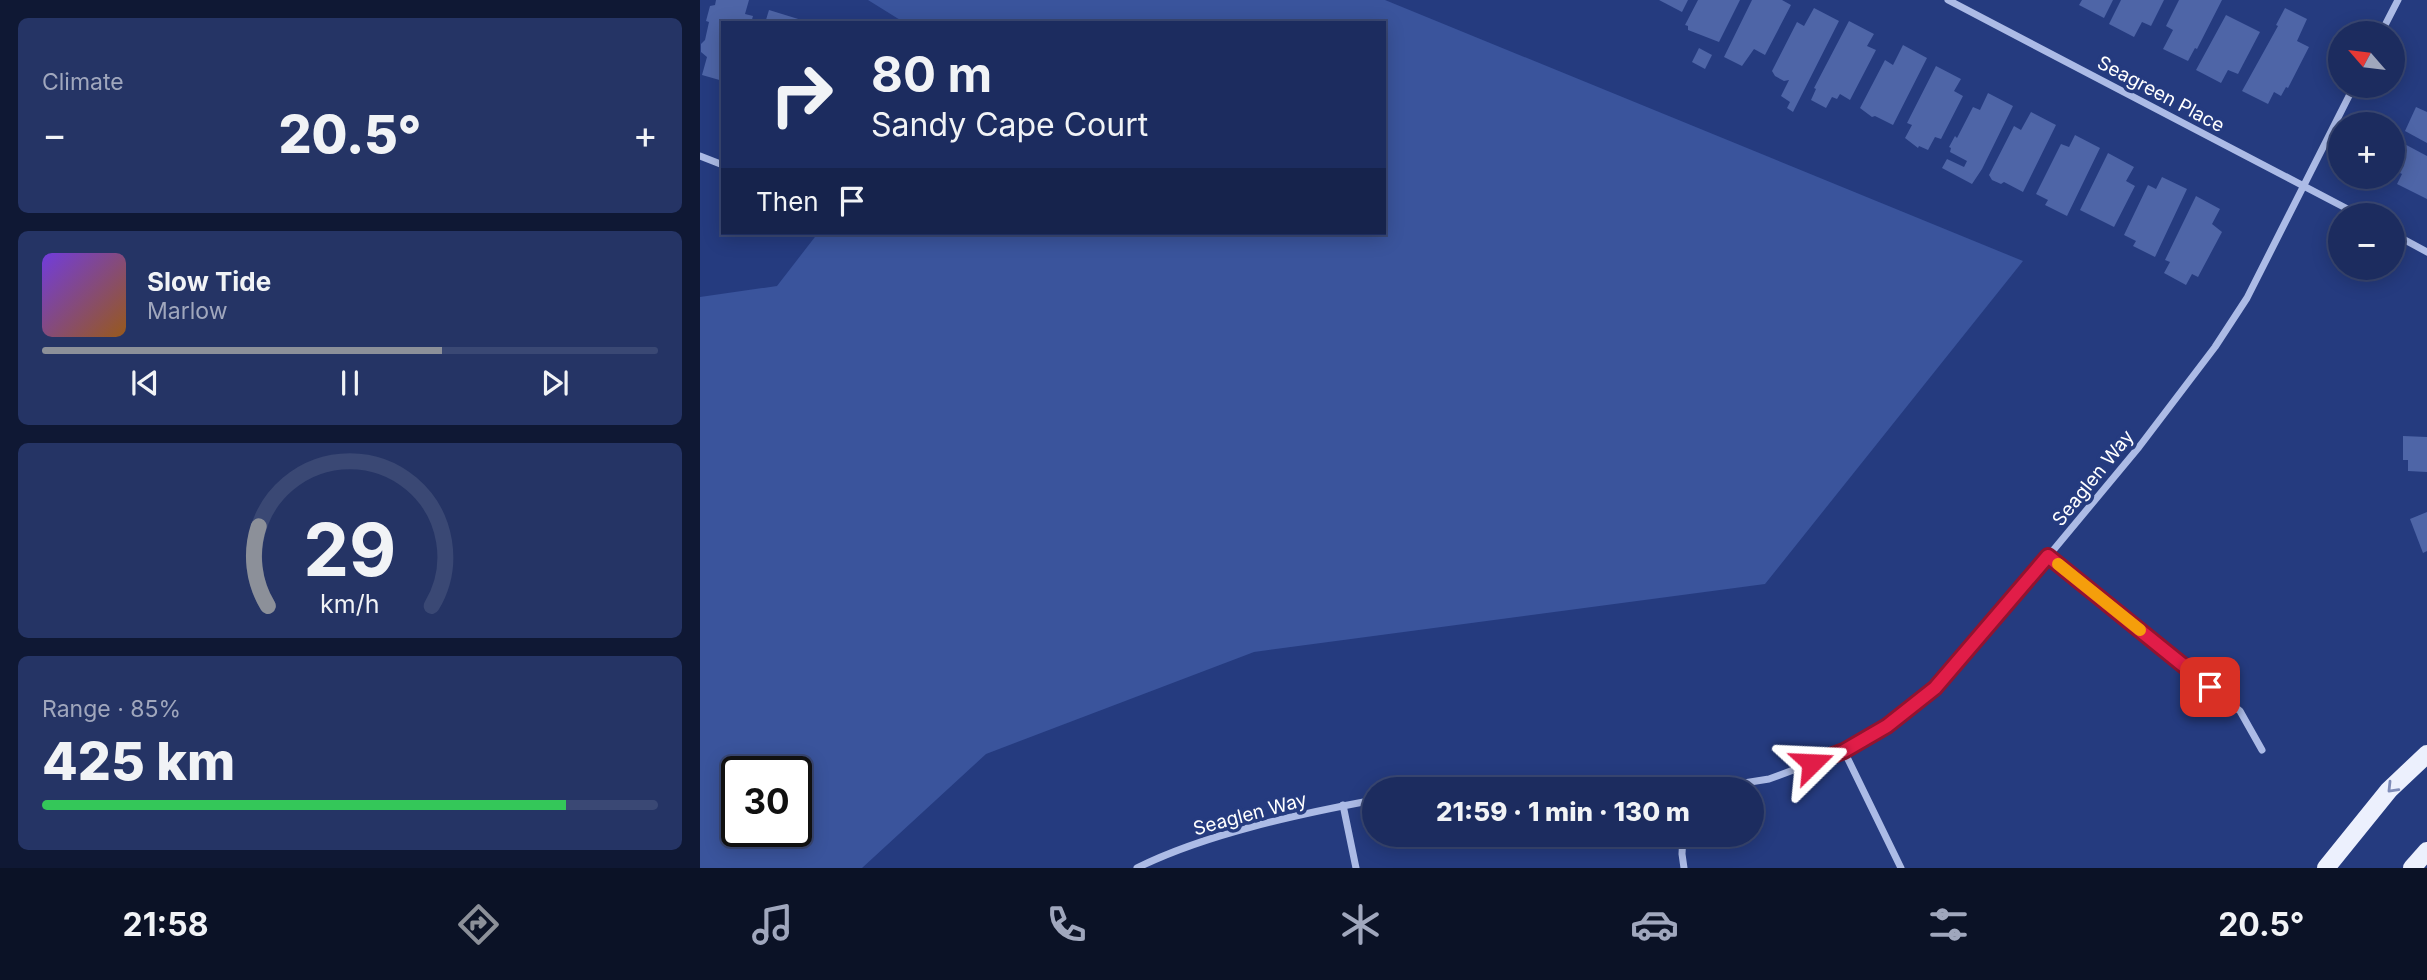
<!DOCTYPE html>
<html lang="en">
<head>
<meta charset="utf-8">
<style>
  :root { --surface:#1c2c5f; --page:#253465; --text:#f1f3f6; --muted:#a0a7bd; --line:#3a4874; --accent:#8c9099 }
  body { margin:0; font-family:Inter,sans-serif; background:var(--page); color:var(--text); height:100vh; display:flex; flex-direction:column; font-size:26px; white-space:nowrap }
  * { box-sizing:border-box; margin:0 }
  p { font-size:23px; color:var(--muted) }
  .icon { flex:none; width:38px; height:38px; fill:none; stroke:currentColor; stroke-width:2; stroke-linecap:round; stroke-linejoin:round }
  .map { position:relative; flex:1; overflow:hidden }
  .details { display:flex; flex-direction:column; gap:18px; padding:18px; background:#0f1834; width:700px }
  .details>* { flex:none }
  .guide { position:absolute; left:21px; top:21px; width:665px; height:214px; border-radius:0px; box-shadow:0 4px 18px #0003,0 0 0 2px var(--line); background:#1c2c5f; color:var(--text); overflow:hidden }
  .needle { width:46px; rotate:298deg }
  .fabs { position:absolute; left:1628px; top:21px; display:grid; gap:14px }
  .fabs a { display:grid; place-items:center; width:77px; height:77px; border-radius:50%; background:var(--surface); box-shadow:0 4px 18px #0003,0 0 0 2px var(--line); font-size:35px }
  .speed { position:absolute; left:21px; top:756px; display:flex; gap:14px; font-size:35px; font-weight:700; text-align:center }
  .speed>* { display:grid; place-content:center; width:91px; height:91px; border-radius:50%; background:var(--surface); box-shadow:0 4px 18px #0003,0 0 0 2px var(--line); line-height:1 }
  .speed .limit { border:4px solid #111; border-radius:10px; background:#fff; color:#111 }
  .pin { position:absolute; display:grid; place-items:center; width:60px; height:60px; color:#fff; margin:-30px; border-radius:14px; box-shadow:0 4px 10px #0006 }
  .me { position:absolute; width:77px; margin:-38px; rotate:69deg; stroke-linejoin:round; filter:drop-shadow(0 0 5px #0008) }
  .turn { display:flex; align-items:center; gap:24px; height:147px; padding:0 35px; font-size:32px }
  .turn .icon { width:91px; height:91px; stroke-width:2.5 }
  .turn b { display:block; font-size:49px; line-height:60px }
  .then { display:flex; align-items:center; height:66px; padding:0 35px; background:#0003; gap:14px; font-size:26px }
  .big { font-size:52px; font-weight:800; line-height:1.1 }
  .details .widget { flex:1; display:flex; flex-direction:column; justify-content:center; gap:10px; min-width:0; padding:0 24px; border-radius:10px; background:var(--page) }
  .details .dial { align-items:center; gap:0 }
  .dial svg { height:182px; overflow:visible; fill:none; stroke:var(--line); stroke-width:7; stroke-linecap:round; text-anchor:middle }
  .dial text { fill:var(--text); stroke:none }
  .song { display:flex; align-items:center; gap:21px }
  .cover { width:84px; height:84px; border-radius:10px; background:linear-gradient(135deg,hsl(260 70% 55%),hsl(30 70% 35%)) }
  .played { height:7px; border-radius:4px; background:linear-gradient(90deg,var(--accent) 65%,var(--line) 65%) }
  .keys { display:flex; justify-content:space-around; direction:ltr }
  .heat { display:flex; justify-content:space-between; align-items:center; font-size:38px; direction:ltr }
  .charge { height:10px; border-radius:5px; background:linear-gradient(90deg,#34c759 85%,var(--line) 0) }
  .trip { position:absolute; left:662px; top:777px; width:402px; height:70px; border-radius:35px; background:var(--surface); box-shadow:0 4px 18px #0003,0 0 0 2px var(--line); font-weight:800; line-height:70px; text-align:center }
  .dock { display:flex; height:112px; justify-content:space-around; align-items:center; background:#0b1226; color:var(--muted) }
  .dock .icon { width:49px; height:49px }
  .dock .on { color:var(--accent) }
  .dock b { font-size:32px; color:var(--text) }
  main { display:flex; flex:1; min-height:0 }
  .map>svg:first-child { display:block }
  .green { fill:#3a549c; fill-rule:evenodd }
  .building { fill:#4e65a7 }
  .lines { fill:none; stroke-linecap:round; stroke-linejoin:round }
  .street { stroke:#acbbe6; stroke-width:7 }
  .primary { stroke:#ecf0fd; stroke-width:18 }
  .oneway { stroke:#7f8cb8 }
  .route-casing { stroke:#92132f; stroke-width:18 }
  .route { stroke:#e11d48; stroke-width:12 }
  .slow { stroke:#f59e0b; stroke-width:12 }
  .labels { text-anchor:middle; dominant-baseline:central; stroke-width:7; stroke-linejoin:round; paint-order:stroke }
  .street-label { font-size:19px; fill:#fff; stroke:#253b7f }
</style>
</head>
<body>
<main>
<section class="details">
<div class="widget"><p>Climate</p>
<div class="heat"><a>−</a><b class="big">20.5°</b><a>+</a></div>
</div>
<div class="widget">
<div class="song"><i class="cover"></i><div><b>Slow Tide</b><p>Marlow</p></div></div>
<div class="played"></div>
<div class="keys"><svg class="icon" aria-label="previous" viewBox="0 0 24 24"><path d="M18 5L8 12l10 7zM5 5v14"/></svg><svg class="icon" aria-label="pause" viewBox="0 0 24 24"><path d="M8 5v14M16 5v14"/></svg><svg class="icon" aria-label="next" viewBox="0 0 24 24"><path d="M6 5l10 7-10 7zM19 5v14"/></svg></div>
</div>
<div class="widget dial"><svg viewBox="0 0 100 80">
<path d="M14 69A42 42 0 1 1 86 69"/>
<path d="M14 69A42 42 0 0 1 10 34" stroke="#8c9099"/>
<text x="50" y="56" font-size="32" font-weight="700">29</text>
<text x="50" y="72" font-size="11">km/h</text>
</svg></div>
<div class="widget"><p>Range · 85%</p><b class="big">425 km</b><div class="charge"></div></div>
</section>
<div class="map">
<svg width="1727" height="868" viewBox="0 0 1727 868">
  <rect width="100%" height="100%" fill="#253b7f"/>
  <path class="green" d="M 168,0 L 685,0 L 1323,261 L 1065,584 L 554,652 L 286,754 L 162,868 L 0,868 L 0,297 L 77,286 L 118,233 L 684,233 L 684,23 L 205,23 ZM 37,772 L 96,772 L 96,831 L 37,831 Z"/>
  <g class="building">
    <polygon points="16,0 49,0 45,14 53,16 51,23 23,23 23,81 2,75 7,57 1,52 1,44 5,40 9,22 6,21 10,6 15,5"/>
    <polygon points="959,0 988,0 982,12"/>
    <polygon points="998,0 1040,0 1019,42 988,30 988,26 985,25"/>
    <polygon points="1052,0 1082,0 1091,5 1065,55 1054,49 1042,66 1024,57"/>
    <polygon points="1382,0 1413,0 1404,18 1379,5"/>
    <polygon points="1421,0 1464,0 1451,26 1442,22 1434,37 1409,24"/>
    <polygon points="1479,0 1522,0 1497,49 1495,48 1488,61 1463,49 1473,30 1466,26"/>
    <polygon points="1114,8 1139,21 1093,112 1087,108 1090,102 1081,96 1089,80 1084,81 1075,76 1072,71 1097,22 1104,26"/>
    <polygon points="1585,8 1607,19 1597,41 1609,47 1588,88 1586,87 1581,96 1574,92 1568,104 1542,91 1578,26 1576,25"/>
    <polygon points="69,10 108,22 108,23 65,23"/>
    <polygon points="1526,15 1560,32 1538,74 1528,70 1521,83 1496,70"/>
    <polygon points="1149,21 1174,34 1167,46 1176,50 1150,100 1140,94 1137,99 1132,97 1126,108 1111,100 1116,89 1114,88"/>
    <polygon points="1203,45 1227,58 1193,125 1175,116 1172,117 1160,108 1185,60 1193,65"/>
    <polygon points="999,48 1012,55 1005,69 992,62"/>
    <polygon points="1236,66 1261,79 1254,91 1263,96 1241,139 1235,137 1228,150 1219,146 1218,148 1205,138 1212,125 1207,123"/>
    <polygon points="1288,93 1313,106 1282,169 1272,184 1242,168 1247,159 1264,167 1267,161 1250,152 1251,148 1249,147 1255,136 1257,138 1273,107 1280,110"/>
    <polygon points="1716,107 1727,112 1727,143 1705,131"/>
    <polygon points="1331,112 1356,125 1323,192 1304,182 1301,184 1292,180 1289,175 1314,126 1321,130"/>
    <polygon points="1375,135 1400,148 1367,216 1345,205 1348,200 1336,194 1361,144 1369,147"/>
    <polygon points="1697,140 1727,156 1727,199 1697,184 1702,174 1692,169 1692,149"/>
    <polygon points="1408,153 1434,167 1426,181 1435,186 1414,227 1380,210"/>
    <polygon points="1462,177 1487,189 1455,257 1433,246 1436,241 1424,235 1448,185 1456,189"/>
    <polygon points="1496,196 1520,209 1512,224 1522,232 1498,277 1492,274 1486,285 1464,273 1470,262 1465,260"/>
    <polygon points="1703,436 1727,437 1727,472 1708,471 1708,460 1703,460"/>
    <polygon points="1727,512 1727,551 1723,553 1710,519"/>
  </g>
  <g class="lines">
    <g class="street">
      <polyline points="1248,0 1659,215"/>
      <polyline points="1681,33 1698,0"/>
      <polyline points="0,156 23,165"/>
      <polyline points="1692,233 1727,252"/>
      <polyline points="1348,557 1540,711 1562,750"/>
      <polyline points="1144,751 1201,868"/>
      <polyline points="1006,789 1069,779 1144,751 1187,726 1235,688 1282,636 1439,447 1515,347 1547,298 1654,86"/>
      <polyline points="643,805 656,868"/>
      <polyline points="983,835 982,854 984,868"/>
      <path d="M 437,868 C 505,834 599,814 674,800"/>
    </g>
    <g class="primary">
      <polyline points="1626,868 1689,790 1727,754"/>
      <polyline points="1712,868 1727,851"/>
    </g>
  </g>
  <defs><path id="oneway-chevron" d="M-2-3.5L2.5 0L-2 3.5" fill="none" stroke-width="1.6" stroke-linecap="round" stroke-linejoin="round" transform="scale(1.75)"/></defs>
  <use class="oneway" href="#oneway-chevron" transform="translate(1692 788) rotate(134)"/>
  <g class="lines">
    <g class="route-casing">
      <polyline id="route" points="1112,763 1144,751 1187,726 1235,688 1348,556 1510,687"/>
    </g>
    <use href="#route" class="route"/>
    <polyline class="slow" points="1358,564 1440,630"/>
  </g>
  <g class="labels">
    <g class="street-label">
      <text transform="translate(1461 94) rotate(28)">Seagreen Place</text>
      <text transform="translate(1393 478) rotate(-51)">Seaglen Way</text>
      <text transform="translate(550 814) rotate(-15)">Seaglen Way</text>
    </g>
  </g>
</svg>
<div class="fabs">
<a><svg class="needle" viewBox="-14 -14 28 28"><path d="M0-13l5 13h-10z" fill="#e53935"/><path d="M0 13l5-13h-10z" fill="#a0a7bd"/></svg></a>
<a>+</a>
<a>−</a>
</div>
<div class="speed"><div class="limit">30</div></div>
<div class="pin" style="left:1510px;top:687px;background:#d93025"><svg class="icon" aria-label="arrive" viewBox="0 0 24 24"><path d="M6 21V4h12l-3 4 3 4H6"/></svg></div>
<svg class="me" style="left:1112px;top:763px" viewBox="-20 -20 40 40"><path d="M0-17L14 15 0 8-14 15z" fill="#e11d48" stroke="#fff" stroke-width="4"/></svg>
<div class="trip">21:59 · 1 min · 130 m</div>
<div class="guide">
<div class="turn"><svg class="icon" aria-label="right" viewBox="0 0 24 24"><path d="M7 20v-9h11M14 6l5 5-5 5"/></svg><div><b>80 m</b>Sandy Cape Court</div></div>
<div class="then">Then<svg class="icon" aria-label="arrive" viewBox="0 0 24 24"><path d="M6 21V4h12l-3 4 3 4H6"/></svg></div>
</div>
</div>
</main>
<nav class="dock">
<b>21:58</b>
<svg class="icon on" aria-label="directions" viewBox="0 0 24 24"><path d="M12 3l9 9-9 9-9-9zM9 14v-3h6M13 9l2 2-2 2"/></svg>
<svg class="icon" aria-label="music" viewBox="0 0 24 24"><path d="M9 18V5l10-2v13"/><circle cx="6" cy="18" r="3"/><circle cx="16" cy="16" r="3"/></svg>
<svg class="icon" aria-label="phone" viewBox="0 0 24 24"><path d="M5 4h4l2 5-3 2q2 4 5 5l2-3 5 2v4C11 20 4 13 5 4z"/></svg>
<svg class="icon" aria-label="climate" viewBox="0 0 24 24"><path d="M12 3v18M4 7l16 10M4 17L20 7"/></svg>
<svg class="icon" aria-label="car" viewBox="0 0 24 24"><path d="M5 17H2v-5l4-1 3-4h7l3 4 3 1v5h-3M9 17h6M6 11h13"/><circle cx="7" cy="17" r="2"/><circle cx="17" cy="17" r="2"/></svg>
<svg class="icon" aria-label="filters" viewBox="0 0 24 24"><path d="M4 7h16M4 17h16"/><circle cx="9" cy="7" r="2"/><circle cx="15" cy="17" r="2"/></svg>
<b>20.5°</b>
</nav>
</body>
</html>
